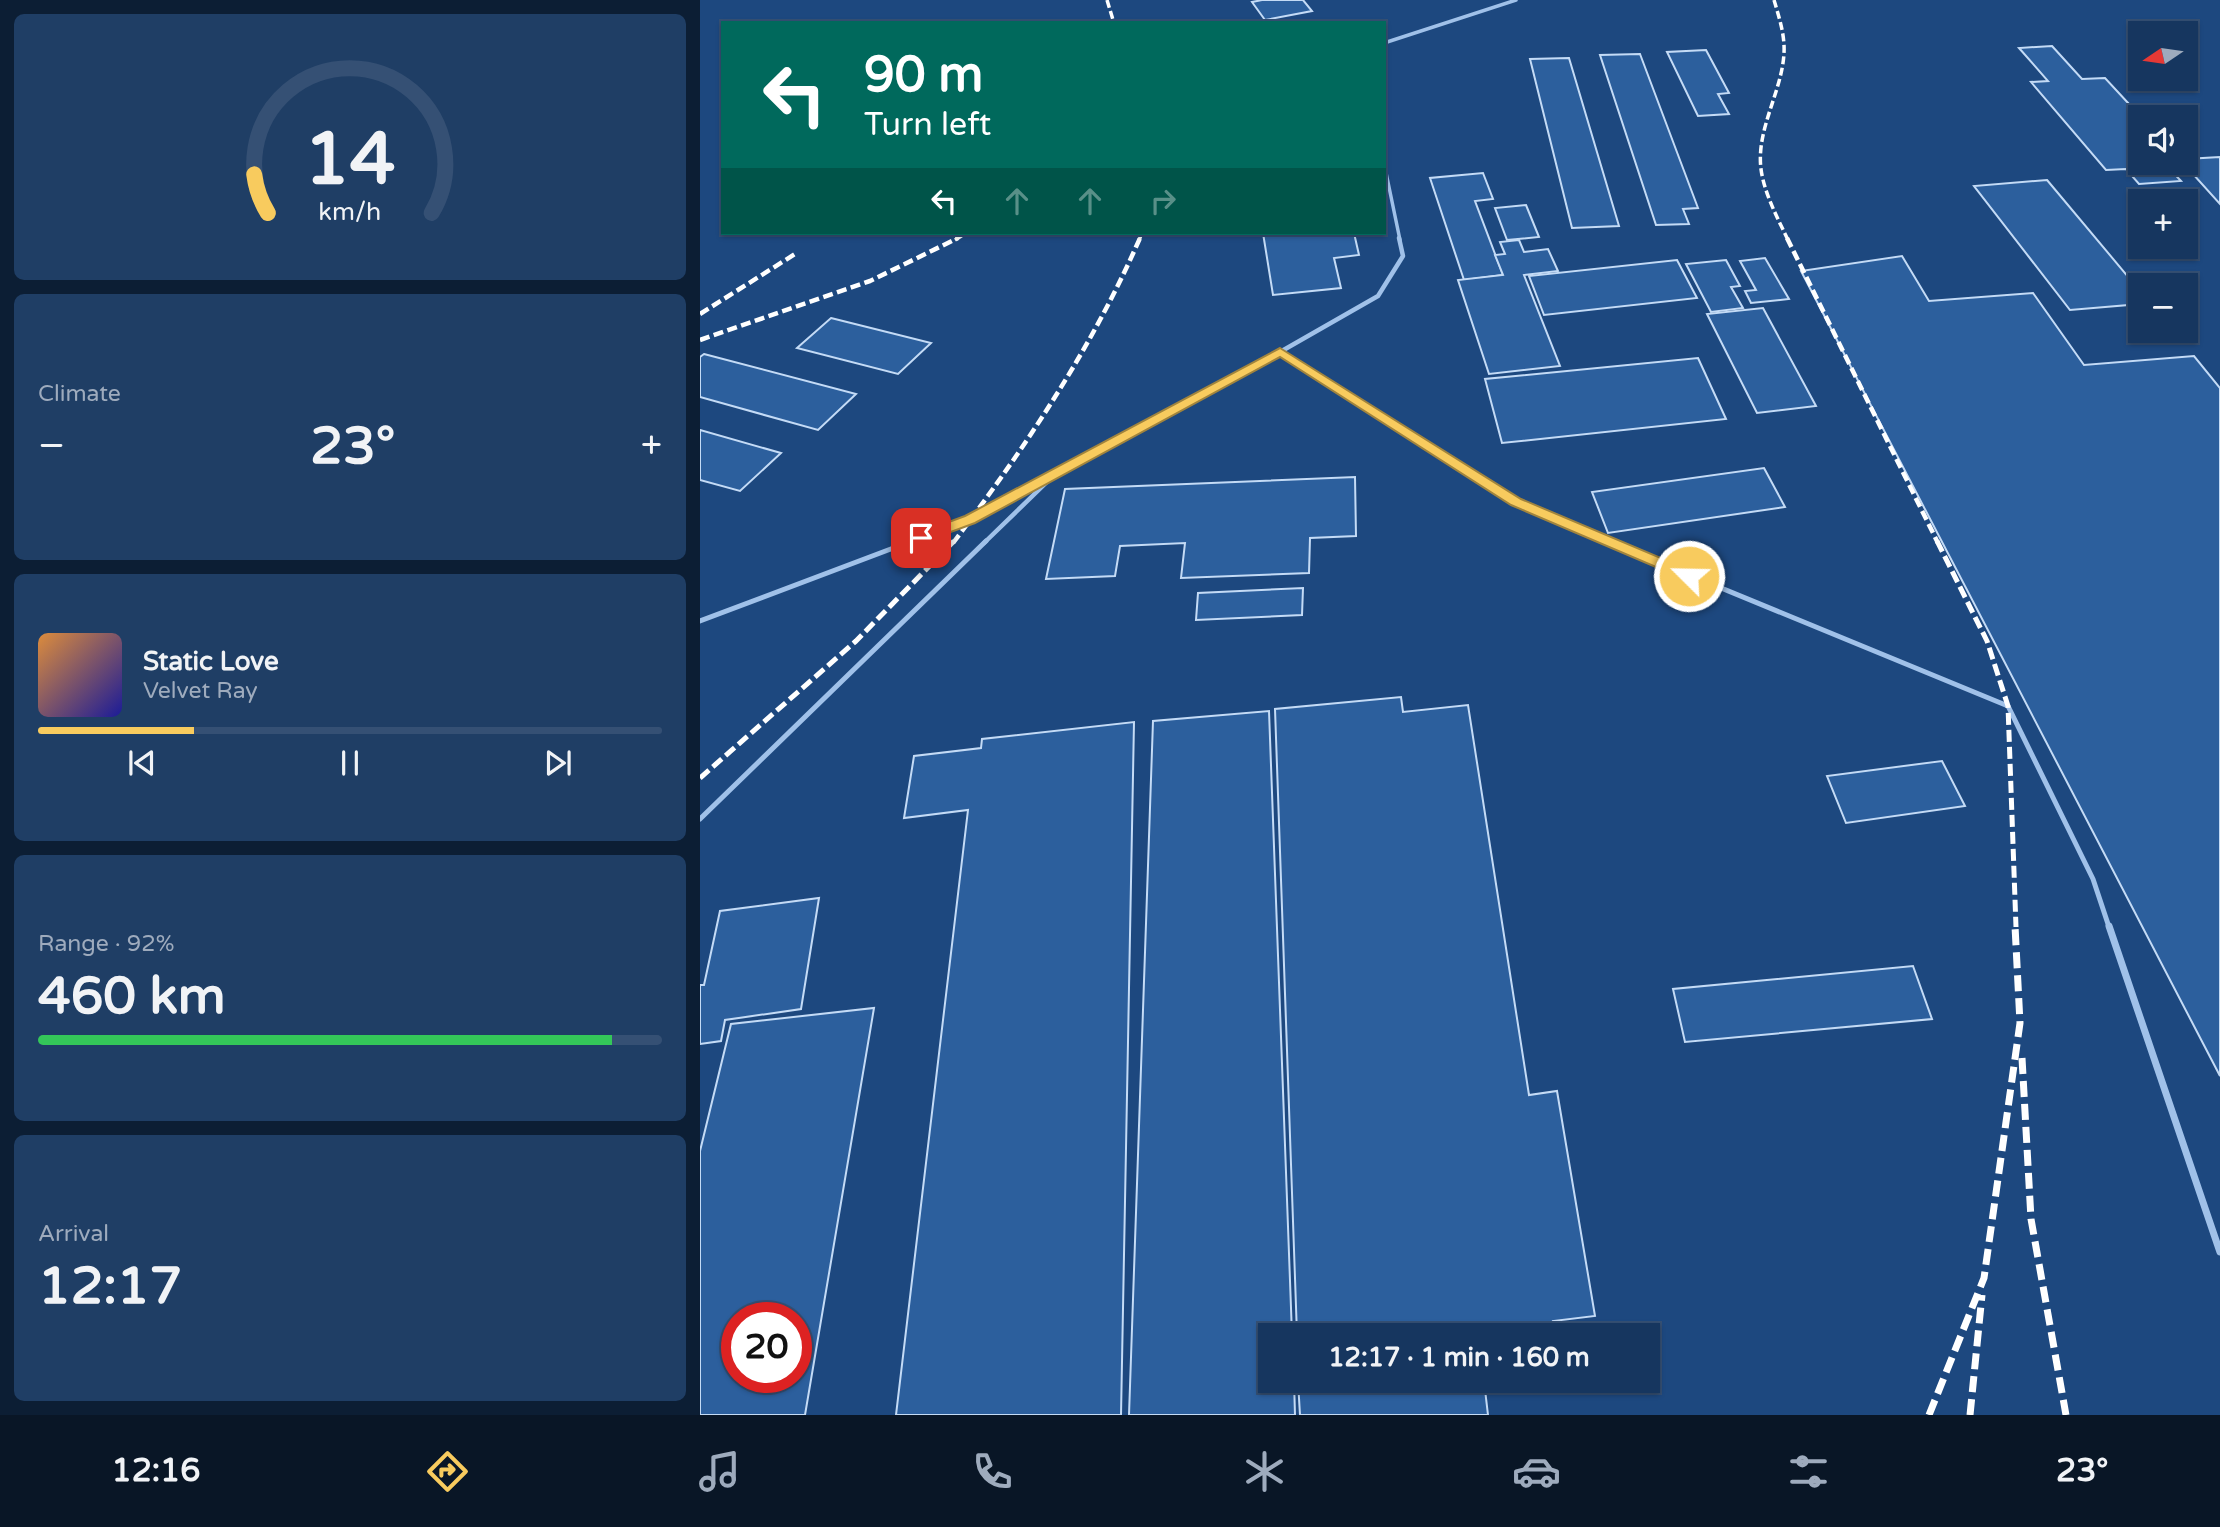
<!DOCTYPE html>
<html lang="en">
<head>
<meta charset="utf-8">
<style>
  :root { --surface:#16365f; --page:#1f3e65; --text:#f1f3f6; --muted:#9eabbd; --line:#355074; --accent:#f8cb5e }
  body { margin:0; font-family:"Varela Round",sans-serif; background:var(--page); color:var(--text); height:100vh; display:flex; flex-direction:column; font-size:26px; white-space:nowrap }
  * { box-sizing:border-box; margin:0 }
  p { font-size:23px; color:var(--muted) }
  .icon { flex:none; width:38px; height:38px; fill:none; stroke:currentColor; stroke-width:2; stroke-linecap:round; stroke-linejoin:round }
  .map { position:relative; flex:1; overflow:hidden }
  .drawer { display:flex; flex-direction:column; gap:14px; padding:14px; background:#0c1e34; width:700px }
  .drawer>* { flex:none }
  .guide { position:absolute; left:21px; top:21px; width:665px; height:214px; border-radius:0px; box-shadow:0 2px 5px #0004,0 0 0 2px var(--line); background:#00695c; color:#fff; overflow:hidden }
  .needle { width:46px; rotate:257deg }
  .controls { position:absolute; left:1428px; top:21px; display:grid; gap:14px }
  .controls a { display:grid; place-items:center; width:70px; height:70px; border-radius:0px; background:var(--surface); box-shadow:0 2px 5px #0004,0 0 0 2px var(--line); font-size:35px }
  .speed { position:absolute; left:21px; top:1302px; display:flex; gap:14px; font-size:35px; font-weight:700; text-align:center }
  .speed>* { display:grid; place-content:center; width:91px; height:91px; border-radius:50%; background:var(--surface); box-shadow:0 2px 5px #0004,0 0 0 2px var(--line); line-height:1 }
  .speed .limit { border:10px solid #d22; background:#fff; color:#111 }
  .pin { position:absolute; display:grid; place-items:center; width:60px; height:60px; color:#fff; margin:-30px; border-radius:14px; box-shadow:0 4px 10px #0006 }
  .me { position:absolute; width:77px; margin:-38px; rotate:293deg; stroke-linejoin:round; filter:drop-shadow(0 0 5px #0008) }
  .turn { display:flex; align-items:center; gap:24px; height:147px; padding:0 28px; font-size:32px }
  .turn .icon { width:91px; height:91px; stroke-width:2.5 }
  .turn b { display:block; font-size:49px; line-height:60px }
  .lanes { display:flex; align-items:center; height:66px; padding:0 28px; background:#0003; justify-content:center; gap:35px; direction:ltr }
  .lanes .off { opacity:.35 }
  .big { font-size:52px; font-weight:700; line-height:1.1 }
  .drawer .card { flex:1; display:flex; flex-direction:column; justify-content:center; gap:10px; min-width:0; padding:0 24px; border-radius:10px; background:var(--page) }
  .drawer .dial { align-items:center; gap:0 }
  .dial svg { height:182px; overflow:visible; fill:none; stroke:var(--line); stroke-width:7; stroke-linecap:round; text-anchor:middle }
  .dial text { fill:var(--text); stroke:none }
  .song { display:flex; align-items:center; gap:21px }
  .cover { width:84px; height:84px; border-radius:10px; background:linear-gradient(135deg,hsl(30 70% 55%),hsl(240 70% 35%)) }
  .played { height:7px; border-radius:4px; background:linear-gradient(90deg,var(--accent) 25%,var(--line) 25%) }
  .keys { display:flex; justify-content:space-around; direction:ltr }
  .heat { display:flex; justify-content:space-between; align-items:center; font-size:38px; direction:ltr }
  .charge { height:10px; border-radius:5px; background:linear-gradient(90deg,#34c759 92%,var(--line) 0) }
  .trip { position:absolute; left:558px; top:1323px; width:402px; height:70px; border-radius:0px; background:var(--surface); box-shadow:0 2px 5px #0004,0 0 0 2px var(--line); font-weight:700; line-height:70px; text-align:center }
  .dock { display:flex; height:112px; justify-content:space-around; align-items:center; background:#091626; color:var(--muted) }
  .dock .icon { width:49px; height:49px }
  .dock .on { color:var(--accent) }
  .dock b { font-size:32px; color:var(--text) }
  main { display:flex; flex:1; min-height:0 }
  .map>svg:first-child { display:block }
  .building { fill:#2c5f9d; stroke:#c4dbf6; stroke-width:2; fill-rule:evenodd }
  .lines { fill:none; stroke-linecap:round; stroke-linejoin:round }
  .lane-far3 { stroke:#a0c1e9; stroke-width:3.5 }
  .lane-far2 { stroke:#a0c1e9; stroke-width:4.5 }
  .lane-far1 { stroke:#a0c1e9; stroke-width:5 }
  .lane { stroke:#a0c1e9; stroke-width:7 }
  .rail-far3 { stroke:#fff; stroke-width:3.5; stroke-dasharray:8 3.5; stroke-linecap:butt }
  .rail-far2 { stroke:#fff; stroke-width:4.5; stroke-dasharray:10 4.5; stroke-linecap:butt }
  .rail-far1 { stroke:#fff; stroke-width:5; stroke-dasharray:12 5; stroke-linecap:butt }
  .rail { stroke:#fff; stroke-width:7; stroke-dasharray:16 7; stroke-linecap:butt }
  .route { fill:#f8cb5e; stroke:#a1843d; stroke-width:2 }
</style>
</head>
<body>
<main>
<section class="drawer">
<div class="card dial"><svg viewBox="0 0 100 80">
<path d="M14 69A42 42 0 1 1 86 69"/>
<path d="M14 69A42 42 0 0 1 8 52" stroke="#f8cb5e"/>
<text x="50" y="56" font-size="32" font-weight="700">14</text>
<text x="50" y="72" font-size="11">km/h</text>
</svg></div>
<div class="card"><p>Climate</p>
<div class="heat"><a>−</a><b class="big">23°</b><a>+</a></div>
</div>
<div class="card">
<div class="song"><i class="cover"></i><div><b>Static Love</b><p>Velvet Ray</p></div></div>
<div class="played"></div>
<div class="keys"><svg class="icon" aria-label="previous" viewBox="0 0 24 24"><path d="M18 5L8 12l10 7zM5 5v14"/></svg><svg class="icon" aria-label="pause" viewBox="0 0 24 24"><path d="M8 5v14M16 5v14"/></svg><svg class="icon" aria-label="next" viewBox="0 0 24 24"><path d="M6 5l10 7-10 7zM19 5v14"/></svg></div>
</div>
<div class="card"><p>Range · 92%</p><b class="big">460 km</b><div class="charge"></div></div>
<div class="card"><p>Arrival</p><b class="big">12:17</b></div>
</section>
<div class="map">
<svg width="1520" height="1415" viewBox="0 0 1520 1415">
  <rect width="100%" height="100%" fill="#1d487f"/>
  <g class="building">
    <polygon points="562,0 603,0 612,11 565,20 552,2"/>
    <polygon points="1352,46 1382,79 1405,78 1441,117 1440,163 1484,163 1486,165 1467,166 1481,181 1439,184 1426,169 1406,170 1331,82 1348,81 1319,48"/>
    <polygon points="1006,50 1029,93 1018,94 1029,114 998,116 967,52"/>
    <polygon points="940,54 998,208 983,209 989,224 956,225 900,55"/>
    <polygon points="869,58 919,226 872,228 830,59"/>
    <polygon points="1520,157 1520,204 1483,163 1486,163 1486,159"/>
    <polygon points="783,173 793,199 775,201 803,275 764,280 730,178"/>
    <polygon points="1347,180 1440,291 1440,304 1370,310 1274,186"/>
    <polygon points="826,205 839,237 807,240 795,208"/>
    <polygon points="563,233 654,233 659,255 634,258 641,288 573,295"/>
    <polygon points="819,240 824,252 848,249 858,271 824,275 860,366 789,374 758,280 803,275 795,255 805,254 800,242"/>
    <polygon points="1202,256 1229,301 1333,293 1384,365 1494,356 1520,388 1520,1076 1101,271"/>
    <polygon points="1065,258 1089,299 1051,303 1045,291 1056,290 1040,261"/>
    <polygon points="977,260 997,298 844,315 829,276"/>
    <polygon points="1026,260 1040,286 1031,287 1043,308 1011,312 986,264"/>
    <polygon points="1063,308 1116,406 1057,413 1007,314"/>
    <polygon points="131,318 231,343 198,374 97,348"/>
    <polygon points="4,354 156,394 118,430 0,397 0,357"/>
    <polygon points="998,358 1026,419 802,443 785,379"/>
    <polygon points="0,430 81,453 40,491 0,480"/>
    <polygon points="1064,468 1085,507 908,533 892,492"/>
    <polygon points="655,477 656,536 610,538 609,573 481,578 485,543 420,546 415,576 346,579 365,489"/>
    <polygon points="603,588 602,615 496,620 498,593"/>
    <polygon points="701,697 703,712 768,705 829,1095 857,1091 895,1316 853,1321 856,1335 597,1335 575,709"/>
    <polygon points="569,711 592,1335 570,1335 570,1381 594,1381 595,1415 429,1415 453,721"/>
    <polygon points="434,722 421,1415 196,1415 268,810 204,818 214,756 281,748 282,739"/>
    <polygon points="1242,761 1265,806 1146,823 1127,776"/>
    <polygon points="119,898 101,1009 25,1020 21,1041 0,1044 0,985 4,985 20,911"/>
    <polygon points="1213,966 1232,1019 985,1042 973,989"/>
    <path d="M 174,1008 L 105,1415 L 0,1415 L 0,1151 L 31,1024 ZM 37,1318 L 96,1318 L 96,1377 L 37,1377 Z"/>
    <polygon points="598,1381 784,1381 788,1415 600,1415"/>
  </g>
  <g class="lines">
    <g class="lane-far3">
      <polyline points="684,43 816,0"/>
      <polyline points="684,163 700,240"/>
    </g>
    <g class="lane-far2">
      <polyline points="580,352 816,502 911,543"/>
      <polyline points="207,543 270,519 580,352 678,296 703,256 699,238"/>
      <polyline points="284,543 351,478"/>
    </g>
    <g class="lane-far1">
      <polyline points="907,541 1308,706 1393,879 1409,927"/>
      <polyline points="0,621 212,541"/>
      <polyline points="0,819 286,541"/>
    </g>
    <polyline class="lane" points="1409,926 1520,1252"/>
    <g class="rail-far3">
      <polyline points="407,0 414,23"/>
      <path d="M 1074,0 C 1079,17 1085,35 1084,53 C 1082,92 1056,129 1061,169 C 1064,193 1078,219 1088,240"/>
      <polyline points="255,240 266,233"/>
      <polyline points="439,240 442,233"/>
    </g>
    <g class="rail-far2">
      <polyline points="1087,238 1238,543"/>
      <polyline points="0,314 95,254"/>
      <polyline points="0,340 170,281 258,238"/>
      <path d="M 253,543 C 325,448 392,348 440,238"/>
    </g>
    <g class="rail-far1">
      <polyline points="1237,541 1287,641 1308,706 1316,927"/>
      <polyline points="0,778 156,641 254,541"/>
    </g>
    <g class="rail">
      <polyline points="1322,1058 1331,1219 1366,1415"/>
      <polyline points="1229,1415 1284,1278 1320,1023 1315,926"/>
      <polyline points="1270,1415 1282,1295"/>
    </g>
  </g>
  <polygon class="route" points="580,348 821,499 994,572 997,576 989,581 984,579 811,505 580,357 275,523 221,543 214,538 216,534 265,516"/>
</svg>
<div class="controls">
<a><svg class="needle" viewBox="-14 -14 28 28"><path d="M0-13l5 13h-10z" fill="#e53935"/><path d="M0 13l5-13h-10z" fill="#9eabbd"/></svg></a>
<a><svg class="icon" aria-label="sound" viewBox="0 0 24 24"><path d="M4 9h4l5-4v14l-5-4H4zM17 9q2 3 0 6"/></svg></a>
<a>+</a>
<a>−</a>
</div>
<div class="speed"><div class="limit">20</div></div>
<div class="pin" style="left:221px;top:538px;background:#d93025"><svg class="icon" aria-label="arrive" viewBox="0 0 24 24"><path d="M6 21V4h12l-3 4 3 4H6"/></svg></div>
<svg class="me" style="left:989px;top:576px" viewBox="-20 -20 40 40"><circle r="17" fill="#f8cb5e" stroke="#fff" stroke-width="3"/><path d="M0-11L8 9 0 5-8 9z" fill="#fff"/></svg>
<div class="trip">12:17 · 1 min · 160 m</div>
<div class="guide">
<div class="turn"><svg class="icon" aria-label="left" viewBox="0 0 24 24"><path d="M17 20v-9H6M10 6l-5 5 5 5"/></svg><div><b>90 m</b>Turn left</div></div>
<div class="lanes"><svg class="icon" aria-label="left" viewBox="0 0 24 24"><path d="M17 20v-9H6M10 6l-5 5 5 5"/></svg><svg class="icon off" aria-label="ahead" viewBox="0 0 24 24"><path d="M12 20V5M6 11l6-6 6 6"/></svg><svg class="icon off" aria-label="ahead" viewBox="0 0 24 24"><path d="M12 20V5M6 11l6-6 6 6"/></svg><svg class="icon off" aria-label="right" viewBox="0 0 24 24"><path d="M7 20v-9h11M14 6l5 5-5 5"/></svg></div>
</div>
</div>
</main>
<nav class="dock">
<b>12:16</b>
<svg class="icon on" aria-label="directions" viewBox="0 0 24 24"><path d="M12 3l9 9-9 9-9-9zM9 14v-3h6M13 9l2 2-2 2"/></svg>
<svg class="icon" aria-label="music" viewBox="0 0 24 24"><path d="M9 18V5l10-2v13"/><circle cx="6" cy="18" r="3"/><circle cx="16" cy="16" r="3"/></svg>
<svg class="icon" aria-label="phone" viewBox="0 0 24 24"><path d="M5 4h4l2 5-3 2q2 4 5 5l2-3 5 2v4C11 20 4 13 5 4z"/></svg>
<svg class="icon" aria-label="climate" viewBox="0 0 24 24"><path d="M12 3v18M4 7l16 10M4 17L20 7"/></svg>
<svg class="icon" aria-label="car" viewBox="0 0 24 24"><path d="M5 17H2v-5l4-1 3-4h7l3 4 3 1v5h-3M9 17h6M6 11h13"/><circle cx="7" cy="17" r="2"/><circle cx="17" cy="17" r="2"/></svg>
<svg class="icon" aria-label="filters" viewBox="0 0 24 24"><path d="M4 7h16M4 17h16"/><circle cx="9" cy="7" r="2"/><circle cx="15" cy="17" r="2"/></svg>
<b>23°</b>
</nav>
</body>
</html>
